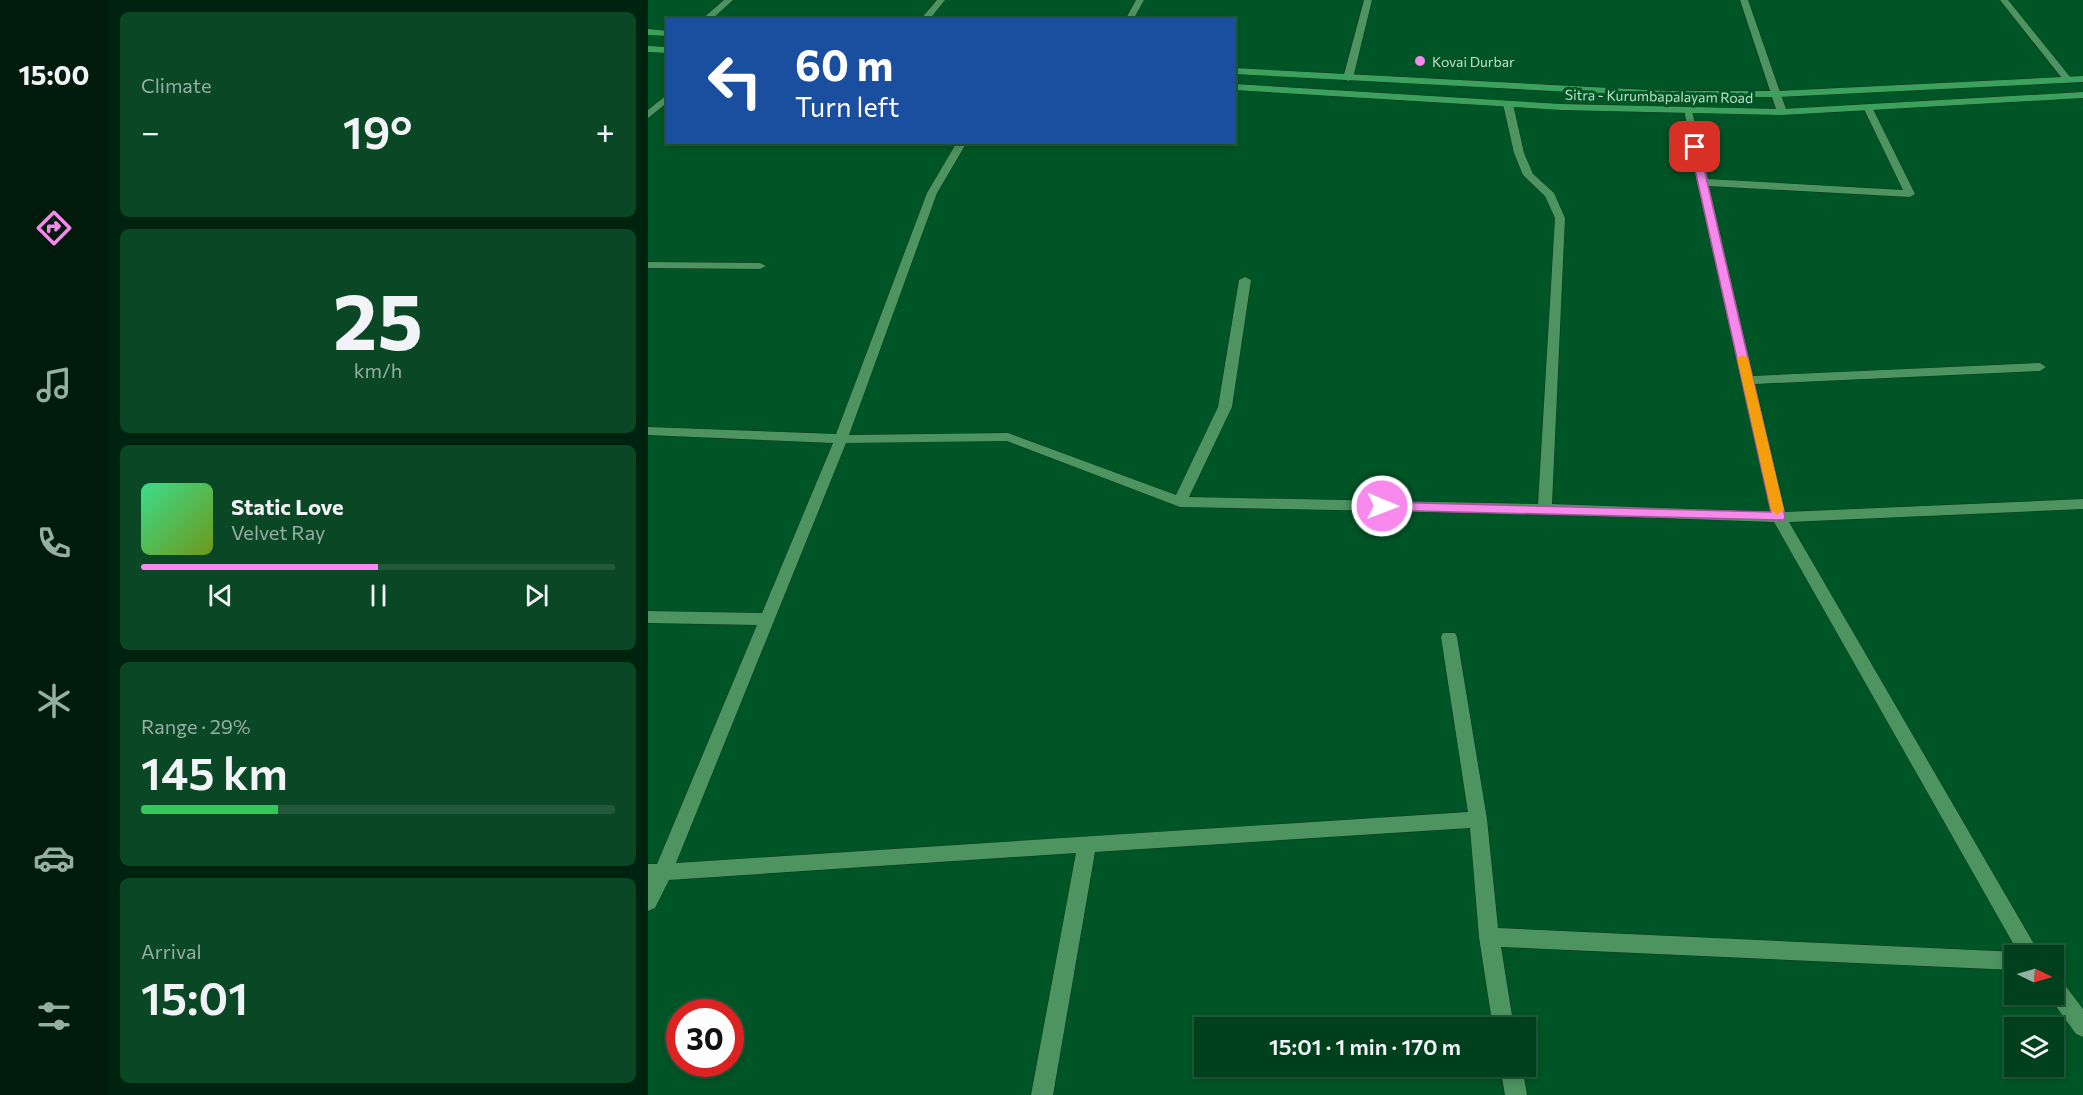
<!DOCTYPE html>
<html lang="en">
<head>
<meta charset="utf-8">
<style>
  :root { --surface:#00401c; --page:#0a4725; --text:#f1f3f6; --muted:#95afa3; --line:#22593b; --accent:#f788ec }
  body { margin:0; font-family:Commissioner,sans-serif; background:var(--page); color:var(--text); height:100vh; display:flex; flex-direction:column; font-size:22px; white-space:nowrap }
  * { box-sizing:border-box; margin:0 }
  p { font-size:20px; color:var(--muted) }
  .icon { flex:none; width:33px; height:33px; fill:none; stroke:currentColor; stroke-width:2; stroke-linecap:round; stroke-linejoin:round }
  .map { position:relative; flex:1; overflow:hidden }
  .drawer { display:flex; flex-direction:column; gap:12px; padding:12px; background:#00230f; width:540px }
  .drawer>* { flex:none }
  .guide { position:absolute; left:18px; top:18px; width:570px; height:126px; border-radius:0px; box-shadow:0 3px 9px #0003,0 0 0 2px var(--line); background:#1a4fa0; color:#fff; overflow:hidden }
  .needle { width:39px; rotate:95deg }
  .controls { position:absolute; left:1356px; top:945px; display:grid; gap:12px }
  .controls a { display:grid; place-items:center; width:60px; height:60px; border-radius:0px; background:var(--surface); box-shadow:0 3px 9px #0003,0 0 0 2px var(--line); font-size:30px }
  .speed { position:absolute; left:18px; top:999px; display:flex; gap:12px; font-size:30px; font-weight:700; text-align:center }
  .speed>* { display:grid; place-content:center; width:78px; height:78px; border-radius:50%; background:var(--surface); box-shadow:0 3px 9px #0003,0 0 0 2px var(--line); line-height:1 }
  .speed .limit { border:9px solid #d22; background:#fff; color:#111 }
  .pin { position:absolute; display:grid; place-items:center; width:51px; height:51px; color:#fff; margin:-26px; border-radius:12px; box-shadow:0 3px 9px #0006 }
  .me { position:absolute; width:66px; margin:-33px; rotate:91deg; stroke-linejoin:round; filter:drop-shadow(0 0 4px #0008) }
  .turn { display:flex; align-items:center; gap:21px; height:126px; padding:0 30px; font-size:27px }
  .turn .icon { width:78px; height:78px; stroke-width:2.5 }
  .turn b { display:block; font-size:42px; line-height:51px }
  .big { font-size:45px; font-weight:600; line-height:1.1 }
  .drawer .tile { flex:1; display:flex; flex-direction:column; justify-content:center; gap:9px; min-width:0; padding:0 21px; border-radius:9px; background:var(--page) }
  .drawer .dial { align-items:center; gap:0 }
  .dial b { font-size:78px; line-height:1 }
  .song { display:flex; align-items:center; gap:18px }
  .cover { width:72px; height:72px; border-radius:9px; background:linear-gradient(135deg,hsl(150 70% 55%),hsl(80 70% 35%)) }
  .played { height:6px; border-radius:3px; background:linear-gradient(90deg,var(--accent) 50%,var(--line) 50%) }
  .keys { display:flex; justify-content:space-around; direction:ltr }
  .heat { display:flex; justify-content:space-between; align-items:center; font-size:33px; direction:ltr }
  .charge { height:9px; border-radius:4px; background:linear-gradient(90deg,#34c759 29%,var(--line) 0) }
  .trip { position:absolute; left:546px; top:1017px; width:342px; height:60px; border-radius:0px; background:var(--surface); box-shadow:0 3px 9px #0003,0 0 0 2px var(--line); font-weight:600; line-height:60px; text-align:center }
  main { display:flex; flex:1; min-height:0 }
  .tab-bar { display:flex; flex-direction:column; width:108px; justify-content:space-around; align-items:center; background:#001a0b; color:var(--muted) }
  .tab-bar .icon { width:42px; height:42px }
  .tab-bar .on { color:var(--accent) }
  .tab-bar b { font-size:27px; color:var(--text) }
  .map>svg:first-child { display:block }
  .lines { fill:none; stroke-linecap:round; stroke-linejoin:round }
  .minor-casing { stroke:#0f351b; stroke-width:1 }
  .major-casing { stroke:#0f351b; stroke-width:1 }
  .minor { fill:#4d9461; fill-rule:evenodd }
  .major { fill:#3da15e; fill-rule:evenodd }
  .route { fill:#f788ec; stroke:#a15899; stroke-width:1.5 }
  .slow { fill:#f59e0b }
  .poi-dot { fill:#f788ec; stroke:#005526; stroke-width:2 }
  .labels { text-anchor:middle; dominant-baseline:central; stroke-width:6; stroke-linejoin:round; paint-order:stroke }
  .far-poi-label { font-size:14px; fill:#bde0c4; stroke:#005526; text-anchor:start }
  .far-street-label { font-size:14px; fill:#bde0c4; stroke:#005526 }
</style>
</head>
<body>
<main>
<nav class="tab-bar">
<b>15:00</b>
<svg class="icon on" aria-label="directions" viewBox="0 0 24 24"><path d="M12 3l9 9-9 9-9-9zM9 14v-3h6M13 9l2 2-2 2"/></svg>
<svg class="icon" aria-label="music" viewBox="0 0 24 24"><path d="M9 18V5l10-2v13"/><circle cx="6" cy="18" r="3"/><circle cx="16" cy="16" r="3"/></svg>
<svg class="icon" aria-label="phone" viewBox="0 0 24 24"><path d="M5 4h4l2 5-3 2q2 4 5 5l2-3 5 2v4C11 20 4 13 5 4z"/></svg>
<svg class="icon" aria-label="climate" viewBox="0 0 24 24"><path d="M12 3v18M4 7l16 10M4 17L20 7"/></svg>
<svg class="icon" aria-label="car" viewBox="0 0 24 24"><path d="M5 17H2v-5l4-1 3-4h7l3 4 3 1v5h-3M9 17h6M6 11h13"/><circle cx="7" cy="17" r="2"/><circle cx="17" cy="17" r="2"/></svg>
<svg class="icon" aria-label="filters" viewBox="0 0 24 24"><path d="M4 7h16M4 17h16"/><circle cx="9" cy="7" r="2"/><circle cx="15" cy="17" r="2"/></svg>
</nav>
<section class="drawer">
<div class="tile"><p>Climate</p>
<div class="heat"><a>−</a><b class="big">19°</b><a>+</a></div>
</div>
<div class="tile dial"><b>25</b><p>km/h</p></div>
<div class="tile">
<div class="song"><i class="cover"></i><div><b>Static Love</b><p>Velvet Ray</p></div></div>
<div class="played"></div>
<div class="keys"><svg class="icon" aria-label="previous" viewBox="0 0 24 24"><path d="M18 5L8 12l10 7zM5 5v14"/></svg><svg class="icon" aria-label="pause" viewBox="0 0 24 24"><path d="M8 5v14M16 5v14"/></svg><svg class="icon" aria-label="next" viewBox="0 0 24 24"><path d="M6 5l10 7-10 7zM19 5v14"/></svg></div>
</div>
<div class="tile"><p>Range · 29%</p><b class="big">145 km</b><div class="charge"></div></div>
<div class="tile"><p>Arrival</p><b class="big">15:01</b></div>
</section>
<div class="map">
<svg width="1435" height="1095" viewBox="0 0 1435 1095">
  <rect width="100%" height="100%" fill="#005526"/>
  <g class="lines">
    <g class="minor-casing">
      <g id="minor">
        <polygon points="76,0 85,0 63,20 53,20"/>
        <polygon points="289,0 297,0 281,20 272,20"/>
        <polygon points="488,0 496,0 485,20 477,20"/>
        <polygon points="716,0 724,0 705,78 700,81 695,78"/>
        <polygon points="1092,0 1100,0 1139,112 1137,114 1129,112"/>
        <polygon points="1352,0 1360,0 1423,78 1423,82 1417,82"/>
        <polygon points="20,94 20,102 0,118 0,110"/>
        <path d="M 860,101 L 865,104 L 876,153 L 885,174 L 906,193 L 917,218 L 904,504 L 1123,512 L 1049,182 L 1036,109 L 1044,111 L 1060,179 L 1255,190 L 1215,107 L 1223,105 L 1267,194 L 1262,197 L 1061,186 L 1105,376 L 1392,363 L 1398,367 L 1392,371 L 1107,384 L 1137,512 L 1435,499 L 1435,509 L 1141,522 L 1393,956 L 1366,956 L 1366,970 L 853,947 L 866,1028 L 845,1028 L 831,937 L 822,828 L 447,852 L 405,1095 L 383,1095 L 428,853 L 21,880 L 7,908 L 0,911 L 0,864 L 9,864 L 109,625 L 0,623 L 0,611 L 114,613 L 185,443 L 0,435 L 0,427 L 188,434 L 279,193 L 309,142 L 319,142 L 289,193 L 201,435 L 360,433 L 528,495 L 570,407 L 591,280 L 597,277 L 603,280 L 584,407 L 541,497 L 890,504 L 907,218 L 897,196 L 875,175 L 866,153 L 855,104 ZM 359,441 L 532,507 L 897,514 L 1126,522 L 1370,952 L 850,928 L 839,819 L 809,637 L 807,633 L 795,633 L 793,637 L 820,812 L 28,863 L 198,443 Z"/>
        <polygon points="0,262 112,263 118,266 112,269 0,268"/>
        <polygon points="1406,977 1413,980 1435,1009 1435,1037 1428,1034 1399,994 1406,994"/>
        <polygon points="852,1066 874,1066 879,1095 857,1095"/>
      </g>
    </g>
    <g class="major-casing">
      <g id="major">
        <polygon points="0,29 20,31 20,36 0,35"/>
        <polygon points="0,46 20,47 20,53 0,52"/>
        <polygon points="586,68 1019,91 1128,91 1435,76 1435,82 1128,97 1019,97 586,74"/>
        <polygon points="586,84 913,104 1134,109 1435,92 1435,98 1134,115 913,110 586,90"/>
      </g>
    </g>
    <use href="#minor" class="minor"/>
    <use href="#major" class="major"/>
  </g>
  <polygon class="route" points="1047,144 1051,147 1137,517 1136,520 729,510 727,506 734,502 1123,512 1042,147"/>
  <polygon class="slow" points="1095,355 1100,358 1136,510 1129,515 1123,510 1089,358"/>
  <circle class="poi-dot" cx="772" cy="61" r="6"/>
  <g class="labels">
    <g class="far-poi-label">
      <text x="784" y="61">Kovai Durbar</text>
    </g>
    <g class="far-street-label">
      <text transform="translate(1011 96) rotate(1)">Sitra - Kurumbapalayam Road</text>
    </g>
  </g>
</svg>
<div class="controls">
<a><svg class="needle" viewBox="-14 -14 28 28"><path d="M0-13l5 13h-10z" fill="#e53935"/><path d="M0 13l5-13h-10z" fill="#95afa3"/></svg></a>
<a><svg class="icon" aria-label="layers" viewBox="0 0 24 24"><path d="M12 4l9 5-9 5-9-5zM3 14l9 5 9-5"/></svg></a>
</div>
<div class="speed"><div class="limit">30</div></div>
<div class="pin" style="left:1047px;top:147px;background:#d93025"><svg class="icon" aria-label="arrive" viewBox="0 0 24 24"><path d="M6 21V4h12l-3 4 3 4H6"/></svg></div>
<svg class="me" style="left:734px;top:506px" viewBox="-20 -20 40 40"><circle r="17" fill="#f788ec" stroke="#fff" stroke-width="3"/><path d="M0-11L8 9 0 5-8 9z" fill="#fff"/></svg>
<div class="trip">15:01 · 1 min · 170 m</div>
<div class="guide">
<div class="turn"><svg class="icon" aria-label="left" viewBox="0 0 24 24"><path d="M17 20v-9H6M10 6l-5 5 5 5"/></svg><div><b>60 m</b>Turn left</div></div>
</div>
</div>
</main>
</body>
</html>
